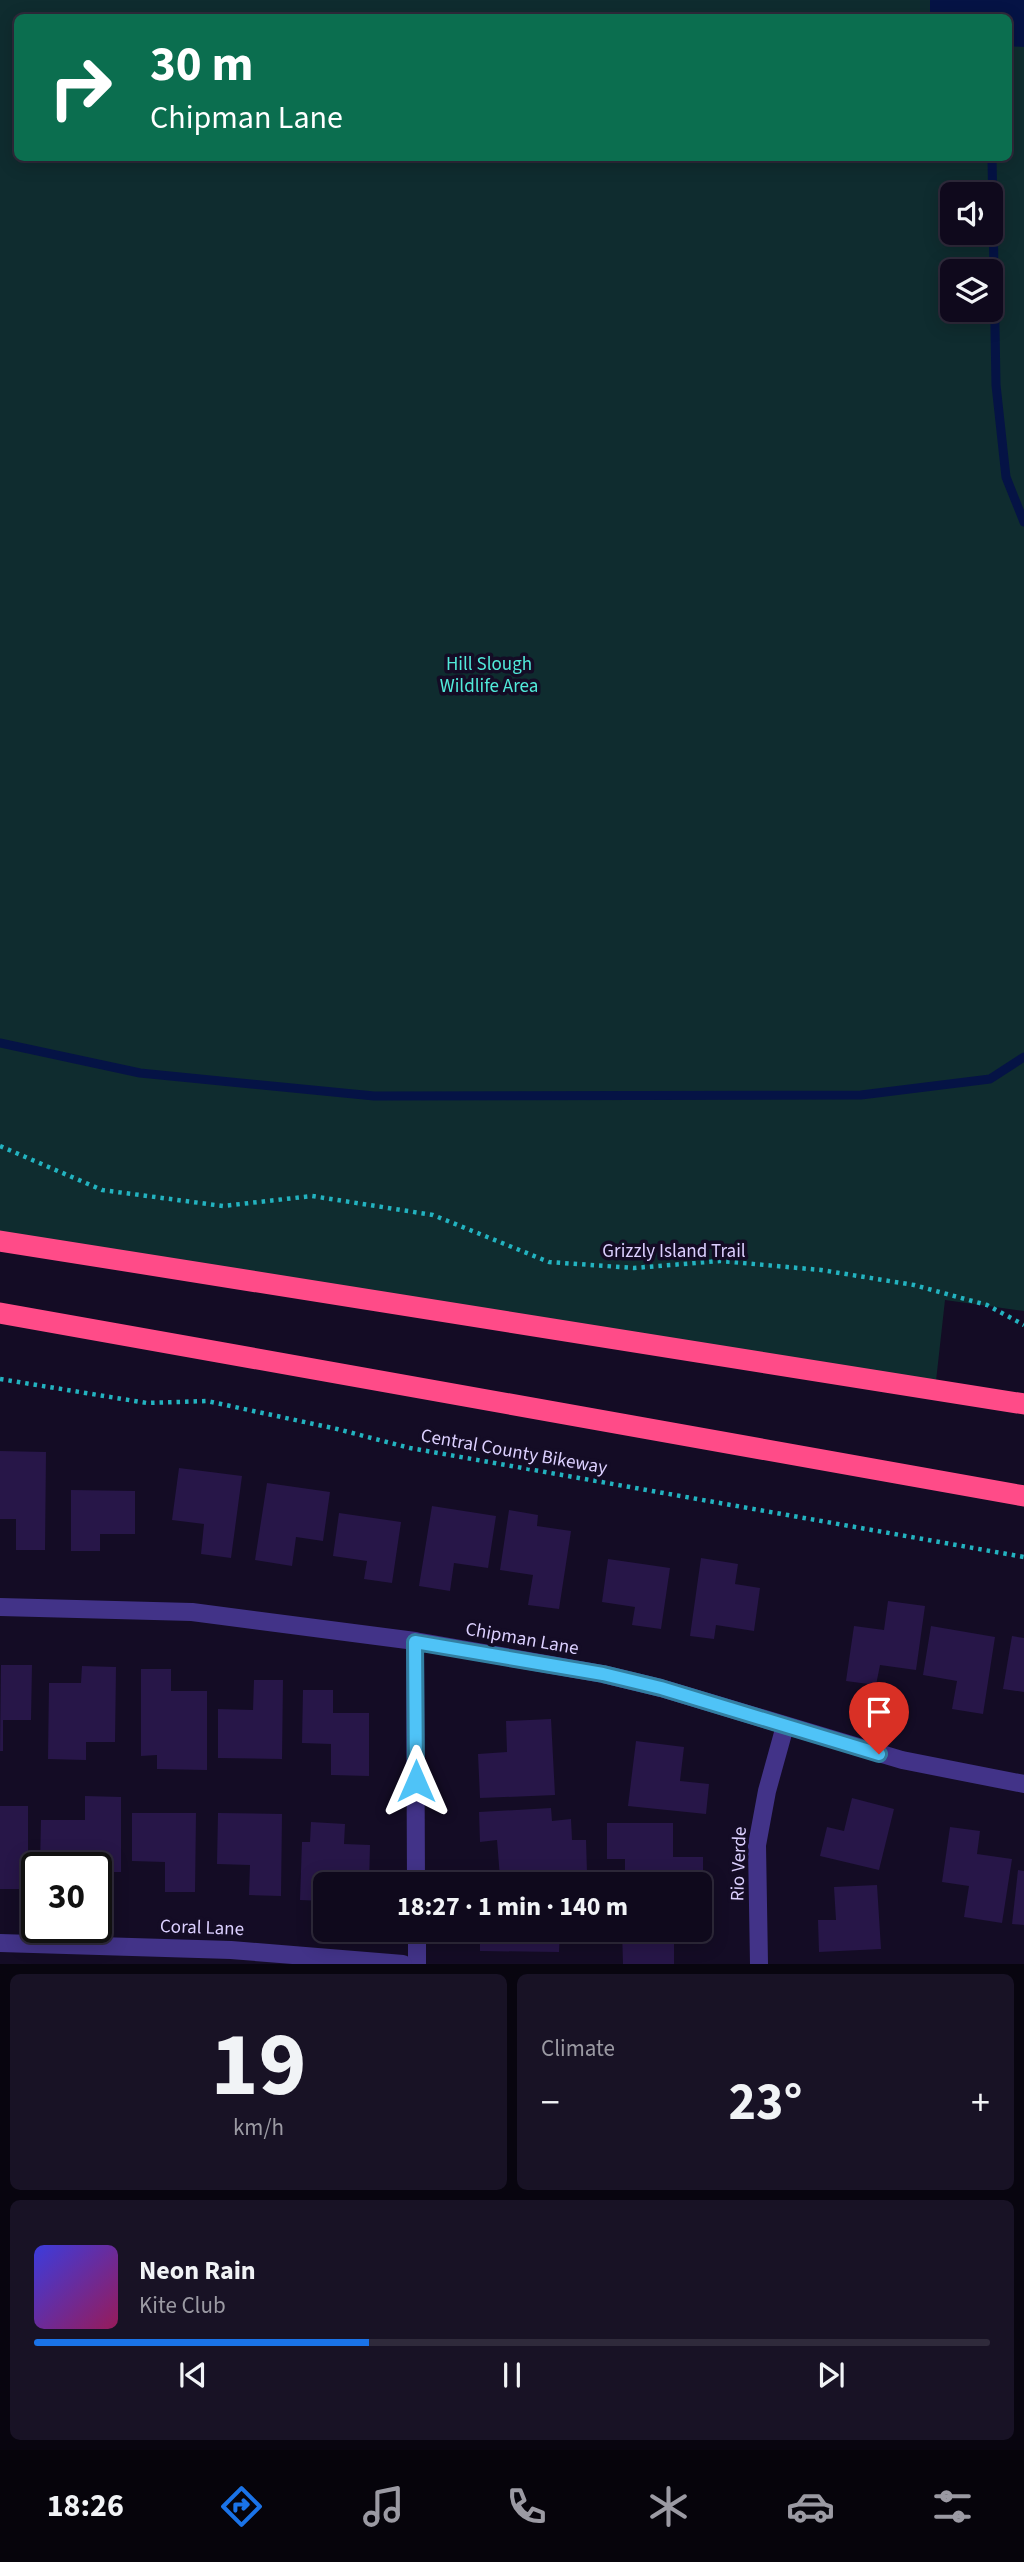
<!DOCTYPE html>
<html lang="en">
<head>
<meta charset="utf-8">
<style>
  :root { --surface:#0f091c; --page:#181225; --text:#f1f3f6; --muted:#9b9aa3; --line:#2f2a3b; --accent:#1a73e8 }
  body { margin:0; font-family:"Source Sans 3",sans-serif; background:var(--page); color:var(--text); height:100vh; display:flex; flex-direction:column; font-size:26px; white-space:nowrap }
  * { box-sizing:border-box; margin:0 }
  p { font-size:23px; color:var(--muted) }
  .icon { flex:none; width:38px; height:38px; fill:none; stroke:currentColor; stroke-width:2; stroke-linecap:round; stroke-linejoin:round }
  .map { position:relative; height:1964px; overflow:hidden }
  .sheet { display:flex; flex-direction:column; gap:10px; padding:10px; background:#08050f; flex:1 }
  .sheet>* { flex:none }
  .guide { position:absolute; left:14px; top:14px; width:998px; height:147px; border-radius:10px; box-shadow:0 4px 18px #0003,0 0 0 2px var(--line); background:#0b6e4f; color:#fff; overflow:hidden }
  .fabs { position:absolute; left:940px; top:182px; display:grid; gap:14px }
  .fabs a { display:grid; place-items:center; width:63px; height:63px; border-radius:10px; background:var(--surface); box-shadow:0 4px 18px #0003,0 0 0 2px var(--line); font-size:35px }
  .speed { position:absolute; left:21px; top:1852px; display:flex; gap:14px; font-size:35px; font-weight:700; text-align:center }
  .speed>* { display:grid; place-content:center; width:91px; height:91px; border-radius:50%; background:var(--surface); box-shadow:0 4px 18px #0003,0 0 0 2px var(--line); line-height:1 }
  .speed .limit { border:4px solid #111; border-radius:10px; background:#fff; color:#111 }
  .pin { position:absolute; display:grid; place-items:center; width:60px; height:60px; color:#fff; margin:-72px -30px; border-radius:50% 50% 50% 0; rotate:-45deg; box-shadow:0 0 7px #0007 }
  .pin .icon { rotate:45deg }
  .me { position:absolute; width:77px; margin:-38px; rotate:0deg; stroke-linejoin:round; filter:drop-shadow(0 0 5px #0008) }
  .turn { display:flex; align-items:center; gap:24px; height:147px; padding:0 21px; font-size:32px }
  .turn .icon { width:91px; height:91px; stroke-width:2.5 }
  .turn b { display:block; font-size:49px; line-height:60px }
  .big { font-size:52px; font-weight:700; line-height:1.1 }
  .sheet .card { flex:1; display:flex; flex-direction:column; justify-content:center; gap:10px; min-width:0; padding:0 24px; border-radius:10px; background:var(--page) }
  .sheet .dial { align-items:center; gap:0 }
  .dial b { font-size:91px; line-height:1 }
  .song { display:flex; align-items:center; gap:21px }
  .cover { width:84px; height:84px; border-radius:10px; background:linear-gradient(135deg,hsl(240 70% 55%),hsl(330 70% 35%)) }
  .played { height:7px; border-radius:4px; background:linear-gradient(90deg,var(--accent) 35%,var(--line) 35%) }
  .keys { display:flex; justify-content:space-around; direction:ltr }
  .heat { display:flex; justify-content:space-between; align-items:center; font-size:38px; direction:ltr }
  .sheet .tiles { flex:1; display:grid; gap:10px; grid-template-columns:1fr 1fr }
  .card:last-child { grid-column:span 2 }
  .trip { position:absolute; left:313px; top:1872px; width:399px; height:70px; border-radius:10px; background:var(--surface); box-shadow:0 4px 18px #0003,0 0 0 2px var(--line); font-weight:700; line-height:70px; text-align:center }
  .tabs { display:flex; height:112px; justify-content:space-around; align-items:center; background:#06040b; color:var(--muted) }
  .tabs .icon { width:49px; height:49px }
  .tabs .current { color:var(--accent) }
  .tabs b { font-size:32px; color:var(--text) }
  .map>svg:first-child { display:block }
  .green { fill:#0f2c2f; fill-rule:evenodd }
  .water { fill:#051345 }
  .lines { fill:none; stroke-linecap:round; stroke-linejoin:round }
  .stream { stroke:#051345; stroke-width:9 }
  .building { fill:#271648 }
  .path { stroke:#23b3c0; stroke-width:4.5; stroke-dasharray:3.5 5; stroke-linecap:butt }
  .street { stroke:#423388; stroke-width:18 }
  .highway { stroke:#ff4b88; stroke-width:21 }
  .route-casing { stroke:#337fa1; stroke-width:18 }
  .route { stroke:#4fc3f7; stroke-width:12 }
  .labels { text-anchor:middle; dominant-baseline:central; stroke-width:7; stroke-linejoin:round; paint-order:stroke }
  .park-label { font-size:19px; fill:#51eada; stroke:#140c25 }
  .street-label { font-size:19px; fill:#dcd0ff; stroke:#140c25 }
</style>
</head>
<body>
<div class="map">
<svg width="1024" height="1964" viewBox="0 0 1024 1964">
  <rect width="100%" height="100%" fill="#140c25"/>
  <path class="green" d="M 0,0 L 1014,0 L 1024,42 L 1024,1311 L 945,1300 L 935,1390 L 0,1243 ZM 18,18 L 1008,18 L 1008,158 L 18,158 ZM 952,194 L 990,194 L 990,233 L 952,233 ZM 952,271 L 990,271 L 990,310 L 952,310 Z"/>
  <polygon class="water" points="930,0 1024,0 1024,47 1008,46 1008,18 930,17"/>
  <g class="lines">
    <g class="stream">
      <polyline points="992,158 996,385 1006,477 1024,522"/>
      <polyline points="0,1043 140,1073 374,1096 861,1095 990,1079 1024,1057"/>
    </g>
  </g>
  <g class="building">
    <polygon points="0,1451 46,1452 45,1550 16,1550 16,1519 0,1519"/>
    <polygon points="179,1468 242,1476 231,1558 201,1554 204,1524 172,1520"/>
    <polygon points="267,1483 330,1492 323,1541 296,1537 292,1566 255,1560"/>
    <polygon points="71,1490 135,1491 135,1534 100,1534 100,1551 71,1551"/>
    <polygon points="432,1506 496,1516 488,1568 454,1563 450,1591 419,1586"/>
    <polygon points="509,1510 538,1515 537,1526 571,1531 559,1609 528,1605 533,1575 500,1570"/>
    <polygon points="339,1513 401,1522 392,1583 364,1579 367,1561 333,1556"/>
    <polygon points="701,1558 738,1564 735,1584 760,1588 754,1631 716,1625 714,1639 690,1636"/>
    <polygon points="608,1559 670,1568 661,1629 632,1625 635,1607 602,1602"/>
    <polygon points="888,1601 925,1606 916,1670 880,1665 876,1685 846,1681 854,1626 884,1630"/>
    <polygon points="931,1626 995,1637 983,1714 952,1709 957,1681 923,1675"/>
    <polygon points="1012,1636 1024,1638 1024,1692 1003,1689"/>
    <polygon points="1,1665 32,1665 31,1720 3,1720 3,1751 0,1751"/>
    <polygon points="82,1666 116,1667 115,1742 86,1742 86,1760 48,1759 49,1683 81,1683"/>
    <polygon points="141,1669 171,1669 171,1691 207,1691 207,1770 157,1769 157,1755 141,1756"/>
    <polygon points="254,1680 283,1680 282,1759 218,1758 218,1709 253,1710"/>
    <polygon points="303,1690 333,1690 333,1713 369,1713 369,1776 331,1775 331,1744 302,1743"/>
    <polygon points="551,1719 555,1795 480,1798 478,1754 507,1752 506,1721"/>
    <polygon points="636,1741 684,1747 680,1781 709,1784 706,1814 628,1806"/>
    <polygon points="85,1796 121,1797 121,1872 96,1872 96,1867 40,1867 41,1820 85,1820"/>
    <polygon points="852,1798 894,1809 879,1870 820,1856 827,1827 844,1831"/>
    <rect x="0" y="1806" width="28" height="83"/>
    <polygon points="551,1808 552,1821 571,1819 572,1840 586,1840 587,1873 500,1878 497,1840 480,1842 479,1812"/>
    <polygon points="132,1813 196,1813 195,1892 165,1892 165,1862 132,1861"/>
    <polygon points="218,1813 282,1814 281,1896 249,1895 250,1865 217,1864"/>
    <polygon points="311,1822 345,1824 344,1844 370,1845 369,1885 326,1885 326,1901 300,1900 302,1842 310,1842"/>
    <polygon points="607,1823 673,1823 673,1857 703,1857 703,1887 700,1885 625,1885 625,1859 607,1859"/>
    <polygon points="950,1827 980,1831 977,1854 1012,1859 1002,1923 964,1917 969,1886 942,1882"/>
    <polygon points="1018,1870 1024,1871 1024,1925 1012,1924"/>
    <polygon points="877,1885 881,1949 819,1952 818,1920 836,1920 834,1887"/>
    <polygon points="700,1911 703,1911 704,1942 674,1943 674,1964 623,1964 622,1930 700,1930"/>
    <polygon points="480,1930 560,1930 559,1952 480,1951"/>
  </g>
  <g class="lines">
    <g class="path">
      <polyline points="0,1146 102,1190 223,1206 312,1196 433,1215 549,1262 634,1268 720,1261 821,1270 914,1285 987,1305 1024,1325"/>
      <polyline points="0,1379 147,1403 207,1401 337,1429 410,1448 1024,1557"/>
    </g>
    <g class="street">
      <polyline points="0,1607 192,1612 415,1641 603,1674 661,1688 902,1760 1024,1784"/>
      <polyline points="415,1641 416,1885"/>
      <polyline points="417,1930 417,1964"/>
      <polyline points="0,1943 231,1950 403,1964"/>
      <polyline points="759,1964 757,1845 767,1791 785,1726"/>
    </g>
    <g class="highway">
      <polyline points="0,1241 1024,1404"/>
      <polyline points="0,1313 1024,1496"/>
    </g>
  </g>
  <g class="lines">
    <g class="route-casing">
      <polyline id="route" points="416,1781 415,1642 603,1674 661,1688 879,1754"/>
    </g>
    <use href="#route" class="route"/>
  </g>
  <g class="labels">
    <g class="park-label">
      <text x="489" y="664">Hill Slough<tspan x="489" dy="22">Wildlife Area</tspan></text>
    </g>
    <g class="street-label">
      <text x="674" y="1251">Grizzly Island Trail</text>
      <text transform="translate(514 1452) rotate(10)">Central County Bikeway</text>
      <text transform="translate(522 1639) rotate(10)">Chipman Lane</text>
      <text transform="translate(739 1864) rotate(-88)">Rio Verde</text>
      <text transform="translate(202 1928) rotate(2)">Coral Lane</text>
    </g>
  </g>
</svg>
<div class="fabs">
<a><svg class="icon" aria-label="sound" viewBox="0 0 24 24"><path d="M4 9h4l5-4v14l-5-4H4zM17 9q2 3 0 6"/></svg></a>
<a><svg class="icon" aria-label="layers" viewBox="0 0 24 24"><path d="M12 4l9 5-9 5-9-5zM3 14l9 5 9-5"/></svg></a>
</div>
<div class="speed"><div class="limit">30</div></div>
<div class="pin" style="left:879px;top:1754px;background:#d93025"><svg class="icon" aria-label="arrive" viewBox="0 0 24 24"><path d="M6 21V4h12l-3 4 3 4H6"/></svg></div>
<svg class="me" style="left:416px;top:1781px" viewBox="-20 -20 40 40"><path d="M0-17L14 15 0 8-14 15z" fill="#4fc3f7" stroke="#fff" stroke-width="4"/></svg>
<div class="trip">18:27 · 1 min · 140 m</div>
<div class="guide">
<div class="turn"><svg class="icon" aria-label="right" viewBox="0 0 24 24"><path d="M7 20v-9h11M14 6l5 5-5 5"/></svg><div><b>30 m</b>Chipman Lane</div></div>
</div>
</div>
<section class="sheet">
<div class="tiles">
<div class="card dial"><b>19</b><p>km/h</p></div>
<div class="card"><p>Climate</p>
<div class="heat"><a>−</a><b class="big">23°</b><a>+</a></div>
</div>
<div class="card">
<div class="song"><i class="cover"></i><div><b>Neon Rain</b><p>Kite Club</p></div></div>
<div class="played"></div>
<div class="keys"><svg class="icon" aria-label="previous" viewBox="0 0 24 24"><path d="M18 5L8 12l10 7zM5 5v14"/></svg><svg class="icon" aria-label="pause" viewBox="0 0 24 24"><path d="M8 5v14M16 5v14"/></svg><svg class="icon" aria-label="next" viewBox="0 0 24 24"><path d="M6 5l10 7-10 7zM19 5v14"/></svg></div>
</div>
</div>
</section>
<nav class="tabs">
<b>18:26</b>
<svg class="icon current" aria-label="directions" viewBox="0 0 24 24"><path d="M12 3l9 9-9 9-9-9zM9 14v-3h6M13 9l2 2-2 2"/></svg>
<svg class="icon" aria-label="music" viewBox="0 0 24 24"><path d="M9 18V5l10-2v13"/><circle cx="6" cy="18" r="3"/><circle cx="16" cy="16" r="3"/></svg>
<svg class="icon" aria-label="phone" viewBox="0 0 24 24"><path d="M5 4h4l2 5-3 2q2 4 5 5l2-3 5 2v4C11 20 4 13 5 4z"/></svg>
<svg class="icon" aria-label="climate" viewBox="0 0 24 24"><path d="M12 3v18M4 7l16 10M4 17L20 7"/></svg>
<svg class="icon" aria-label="car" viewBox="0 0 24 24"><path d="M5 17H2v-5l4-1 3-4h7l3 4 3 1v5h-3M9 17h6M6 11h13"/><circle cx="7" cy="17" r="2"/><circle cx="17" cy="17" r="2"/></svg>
<svg class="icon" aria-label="filters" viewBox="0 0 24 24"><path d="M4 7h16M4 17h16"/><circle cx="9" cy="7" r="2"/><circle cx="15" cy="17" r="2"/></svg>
</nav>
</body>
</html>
